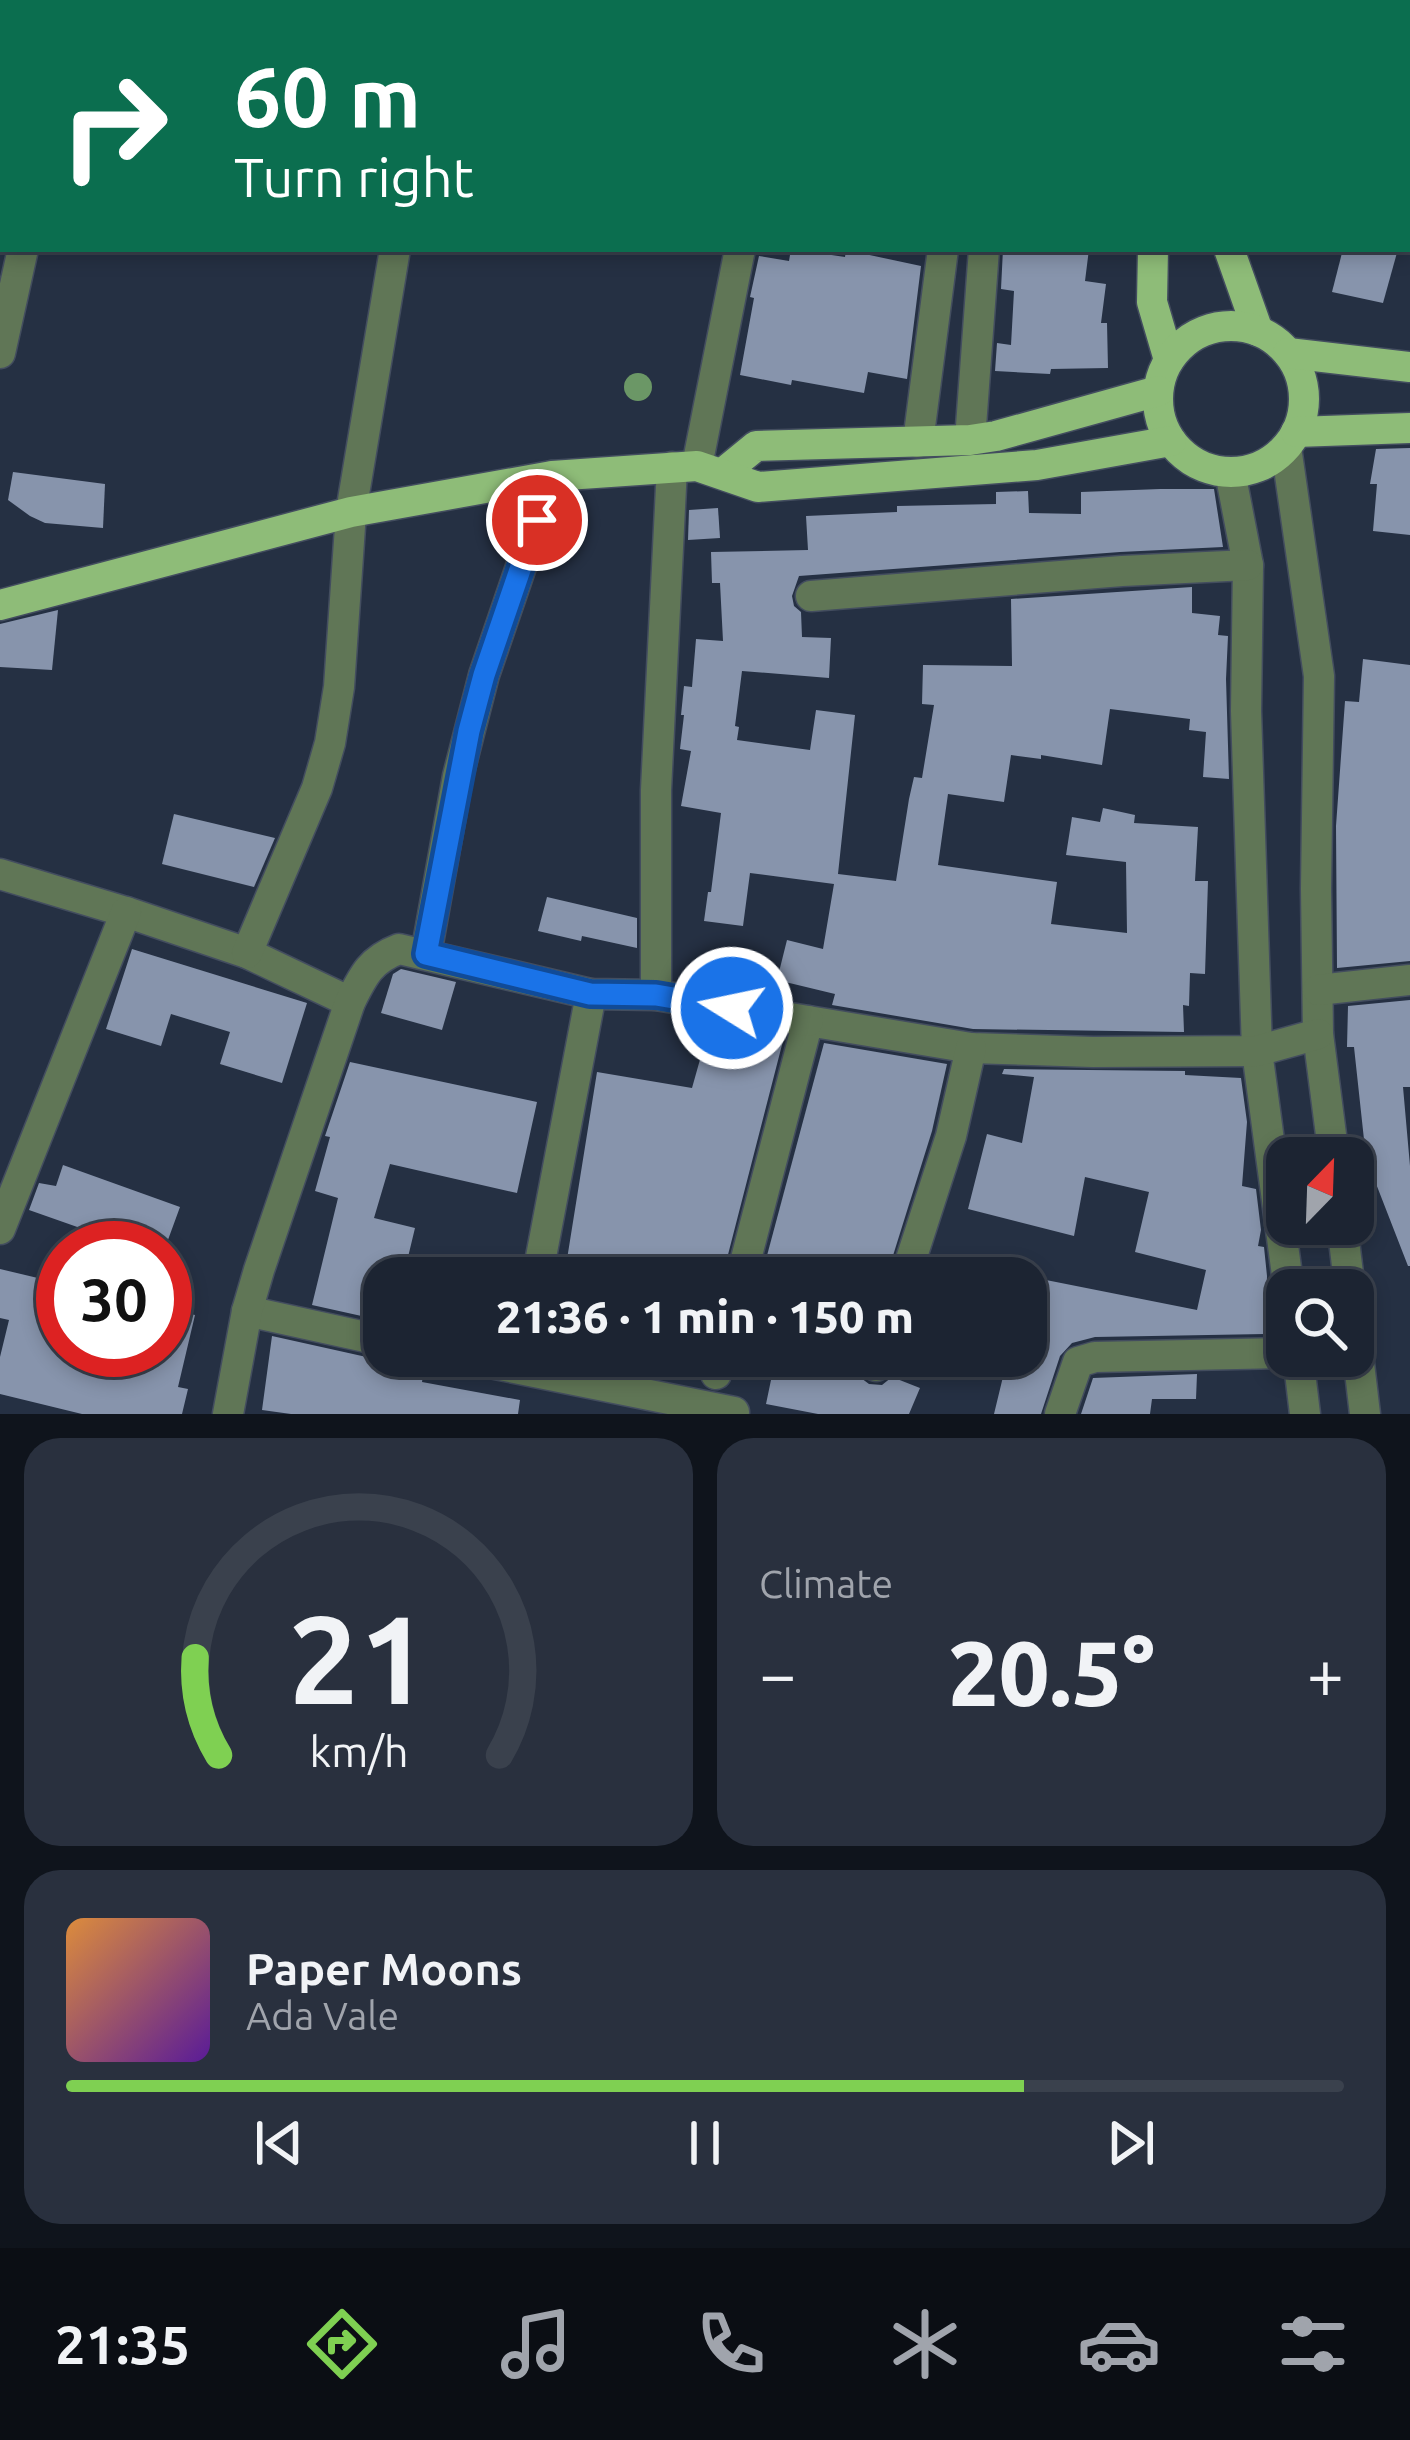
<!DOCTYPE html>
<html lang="en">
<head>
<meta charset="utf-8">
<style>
  :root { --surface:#1c2432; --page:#29303e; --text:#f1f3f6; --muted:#a0a4ac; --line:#3a414d; --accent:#7fd052 }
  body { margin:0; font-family:Ubuntu,sans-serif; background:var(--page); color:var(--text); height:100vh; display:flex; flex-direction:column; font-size:45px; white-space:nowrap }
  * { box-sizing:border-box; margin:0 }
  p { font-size:39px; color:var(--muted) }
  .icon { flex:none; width:66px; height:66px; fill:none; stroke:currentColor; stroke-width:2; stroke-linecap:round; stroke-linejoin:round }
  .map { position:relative; height:1414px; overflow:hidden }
  .details { display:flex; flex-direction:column; gap:24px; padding:24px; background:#0f141c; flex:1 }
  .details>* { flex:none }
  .guide { position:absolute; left:0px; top:0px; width:1410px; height:252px; box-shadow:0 6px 18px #0003,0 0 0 3px var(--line); background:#0b6e4f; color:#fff; overflow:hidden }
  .needle { width:78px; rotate:23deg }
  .buttons { position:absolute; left:1266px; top:1137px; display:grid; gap:24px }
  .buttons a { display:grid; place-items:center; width:108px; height:108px; border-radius:24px; background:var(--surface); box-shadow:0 6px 18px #0003,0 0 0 3px var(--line); font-size:60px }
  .speed { position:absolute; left:36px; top:1221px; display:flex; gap:24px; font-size:60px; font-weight:700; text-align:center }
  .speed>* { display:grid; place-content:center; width:156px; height:156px; border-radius:50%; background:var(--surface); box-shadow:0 6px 18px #0003,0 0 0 3px var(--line); line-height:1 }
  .speed .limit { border:18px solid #d22; background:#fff; color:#111 }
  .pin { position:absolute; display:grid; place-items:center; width:102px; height:102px; color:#fff; margin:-51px; border:6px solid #fff; border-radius:50%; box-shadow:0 3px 12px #0007 }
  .me { position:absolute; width:132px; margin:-66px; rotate:280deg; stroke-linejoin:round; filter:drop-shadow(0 0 9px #0008) }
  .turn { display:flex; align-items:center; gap:42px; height:252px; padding:0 36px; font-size:54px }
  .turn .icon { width:156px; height:156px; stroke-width:2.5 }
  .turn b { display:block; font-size:84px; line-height:102px }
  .big { font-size:90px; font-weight:800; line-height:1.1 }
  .details .widget { flex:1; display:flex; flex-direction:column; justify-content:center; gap:18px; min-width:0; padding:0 42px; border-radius:36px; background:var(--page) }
  .details .dial { align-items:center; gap:0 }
  .dial svg { height:312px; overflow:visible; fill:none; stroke:var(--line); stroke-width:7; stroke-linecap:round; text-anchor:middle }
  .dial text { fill:var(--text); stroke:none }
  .song { display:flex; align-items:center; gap:36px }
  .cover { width:144px; height:144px; border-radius:18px; background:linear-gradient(135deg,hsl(30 70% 55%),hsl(270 70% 35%)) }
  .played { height:12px; border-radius:6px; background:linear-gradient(90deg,var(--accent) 75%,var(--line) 75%) }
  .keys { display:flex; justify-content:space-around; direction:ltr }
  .heat { display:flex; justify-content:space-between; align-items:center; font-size:66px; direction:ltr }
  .details .tiles { flex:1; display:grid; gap:24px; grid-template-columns:1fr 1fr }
  .widget:last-child { grid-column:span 2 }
  .trip { position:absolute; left:363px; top:1257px; width:684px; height:120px; border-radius:36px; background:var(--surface); box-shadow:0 6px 18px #0003,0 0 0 3px var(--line); font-weight:800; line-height:120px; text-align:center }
  .dock { display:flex; height:192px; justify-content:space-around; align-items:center; background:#0b0e14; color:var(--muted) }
  .dock .icon { width:84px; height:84px }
  .dock .on { color:var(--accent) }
  .dock b { font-size:54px; color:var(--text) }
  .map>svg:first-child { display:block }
  .building { fill:#8794ac }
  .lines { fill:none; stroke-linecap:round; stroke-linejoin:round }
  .minor-casing { stroke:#434d5f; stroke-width:33 }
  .major-casing { stroke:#434d5f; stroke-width:33 }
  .minor { stroke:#607656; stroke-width:30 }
  .major { stroke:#8ebc78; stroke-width:30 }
  .tree { fill:#6b9766 }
  .route-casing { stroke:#114b97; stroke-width:30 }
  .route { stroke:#1a73e8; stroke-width:21 }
</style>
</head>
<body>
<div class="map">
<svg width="1410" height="1414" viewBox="0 0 1410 1414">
  <rect width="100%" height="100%" fill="#253043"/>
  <g class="building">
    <polygon points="791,249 845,257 846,250 921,266 907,379 868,372 864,393 792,380 791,385 740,375 754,298 750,297 759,256 789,261"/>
    <polygon points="1003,249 1089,249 1085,281 1106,284 1101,323 1107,323 1108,368 1051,369 1050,374 995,371 997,343 1011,345 1014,291 1001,289"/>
    <polygon points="1343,249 1398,249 1383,303 1332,292"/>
    <polygon points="1410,448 1410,535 1373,531 1377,484 1370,484 1376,449"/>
    <polygon points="13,472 105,484 103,528 45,523 30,516 8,500"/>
    <polygon points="1160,489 1214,489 1223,547 1120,552 799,576 792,596 794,606 801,612 802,637 831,638 829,678 742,671 735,726 739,727 737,740 810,750 816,710 855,715 838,874 896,881 909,799 914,777 922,778 934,705 922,704 923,665 1012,666 1011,599 1192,587 1192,613 1220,616 1218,635 1228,636 1226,679 1229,779 1203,777 1206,732 1189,730 1190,719 1110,709 1102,765 1041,755 1041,759 1011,755 1004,802 948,794 938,865 1057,882 1051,924 1127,933 1126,862 1066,855 1072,817 1100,822 1103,808 1135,815 1134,823 1198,827 1195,881 1208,881 1205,974 1190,973 1189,1006 1183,1005 1184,1032 973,1029 832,1005 835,994 777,980 787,940 823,949 834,884 750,873 743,926 704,921 708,892 711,892 721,813 681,806 691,751 680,749 684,715 681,715 684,686 692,687 696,639 723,641 720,583 712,583 711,552 808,550 806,516 897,512 897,506 996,504 996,492 1028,491 1029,513 1081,514 1081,492"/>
    <polygon points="718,508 720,538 688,540 689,510"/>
    <polygon points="58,610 52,670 0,667 0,624"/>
    <polygon points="1363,659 1410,665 1410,961 1337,968 1336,826 1345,701 1359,702"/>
    <polygon points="174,814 275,838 254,887 162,864"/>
    <polygon points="547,897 637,918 637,948 582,936 581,941 538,931"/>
    <polygon points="132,949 307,1003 282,1083 220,1064 230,1032 171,1014 161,1046 106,1029"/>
    <polygon points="401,969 456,982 442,1030 381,1013 393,974"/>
    <polygon points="1410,1000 1410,1087 1403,1087 1410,1166 1410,1266 1408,1266 1366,1158 1354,1047 1347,1047 1348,1006"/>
    <polygon points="710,1024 784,1037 722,1278 564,1278 597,1072 692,1088"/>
    <polygon points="824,1043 947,1064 932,1131 886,1278 761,1278"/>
    <polygon points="350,1062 537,1102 517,1193 390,1164 374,1218 415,1228 403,1278 384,1278 384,1321 312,1305 338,1198 315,1191 330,1137 325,1136"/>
    <polygon points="1004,1069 1185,1071 1185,1075 1241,1078 1247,1122 1242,1186 1256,1189 1261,1230 1258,1246 1264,1247 1267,1276 1265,1334 1095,1337 1072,1343 1060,1356 1041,1414 994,1414 1008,1356 1026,1356 1026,1348 1034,1350 1046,1280 1197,1310 1206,1270 1135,1252 1149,1192 1085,1177 1074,1236 968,1209 987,1134 1022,1143 1034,1077 1002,1074"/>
    <polygon points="63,1165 180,1207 165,1248 137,1248 29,1210 39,1183 56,1186"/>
    <polygon points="0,1269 63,1284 63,1350 165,1350 165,1308 195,1315 178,1387 188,1389 182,1414 82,1414 0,1394 0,1357 9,1320 0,1318"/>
    <polygon points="272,1336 380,1360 396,1356 426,1356 422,1382 520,1400 518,1414 291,1414 262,1410"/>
    <polygon points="776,1356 838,1356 857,1363 861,1378 869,1384 882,1385 892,1377 920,1388 909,1414 818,1414 766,1404"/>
    <polygon points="1197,1374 1196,1399 1152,1399 1150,1414 1081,1414 1093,1378"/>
  </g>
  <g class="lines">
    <g class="minor-casing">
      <g id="minor">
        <polyline points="922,0 937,3"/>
        <polyline points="78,3 79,0"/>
        <polyline points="438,3 439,0"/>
        <polyline points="759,3 759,0"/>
        <polyline points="1390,3 1391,0"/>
        <polyline points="0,353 23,249"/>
        <polyline points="970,440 984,249"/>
        <polyline points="918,442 943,249"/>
        <polyline points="1286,447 1319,676 1316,889 1318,1034 1334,1158"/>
        <polyline points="697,466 740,249"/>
        <polyline points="1230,472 1248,565 1246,711 1257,1051 1289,1290"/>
        <polyline points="811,596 1122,571 1248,565"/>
        <polyline points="0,874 126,912 247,953 350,1002"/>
        <polyline points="247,953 317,788 330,743 339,687 351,512 395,249"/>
        <polyline points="426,954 458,776 484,675 552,476"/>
        <polyline points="1318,990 1410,980"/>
        <polyline points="656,995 656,790 672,467"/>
        <polyline points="1342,1224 1350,1290"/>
        <polyline points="0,1229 126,912"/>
        <polyline points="537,1278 591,994"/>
        <polyline points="741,1278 808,1021 971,1048 1093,1052 1257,1051 1318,1034"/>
        <polyline points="905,1278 951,1136 971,1048"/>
        <polyline points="247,1311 384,1341"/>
        <polyline points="1353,1313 1365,1414"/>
        <polyline points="455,1356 734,1412"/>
        <polyline points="1298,1356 1305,1414"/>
        <polyline points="876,1366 879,1356"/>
        <polyline points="716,1374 721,1356"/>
        <path d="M 228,1414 L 247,1311 L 259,1270 L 350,1002 C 363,976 370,960 399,949 L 591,994 L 656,995 L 808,1021"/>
        <polyline points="1060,1414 1078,1362 1095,1357 1287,1353"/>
      </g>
    </g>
    <g class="major-casing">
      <g id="major">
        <polyline points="1180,3 1181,0"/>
        <polyline points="1235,3 1236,0"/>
        <polyline points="1153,249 1152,302 1169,360"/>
        <polyline points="1229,249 1258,331"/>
        <circle cx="1231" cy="399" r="73"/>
        <polyline points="1288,353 1410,367"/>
        <polyline points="1296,432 1410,428"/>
        <polyline points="723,473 756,446 970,440 996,436 1158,391"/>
        <polyline points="0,605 351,512 552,476 697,466 758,487 1037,465 1171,441"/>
      </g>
    </g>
    <use href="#minor" class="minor"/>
    <use href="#major" class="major"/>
  </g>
  <circle class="tree" cx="638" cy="387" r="14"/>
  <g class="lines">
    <g class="route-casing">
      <polyline id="route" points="537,520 484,675 469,731 426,954 590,994 656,995 732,1008"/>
    </g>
    <use href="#route" class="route"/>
  </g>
</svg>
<div class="buttons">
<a><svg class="needle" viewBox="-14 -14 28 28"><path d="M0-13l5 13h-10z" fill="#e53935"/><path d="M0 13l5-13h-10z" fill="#a0a4ac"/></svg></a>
<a><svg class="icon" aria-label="search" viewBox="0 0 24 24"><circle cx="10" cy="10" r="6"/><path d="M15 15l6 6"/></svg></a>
</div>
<div class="speed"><div class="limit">30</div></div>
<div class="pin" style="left:537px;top:520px;background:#d93025"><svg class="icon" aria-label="arrive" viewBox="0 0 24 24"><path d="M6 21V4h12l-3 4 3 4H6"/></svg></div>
<svg class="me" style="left:732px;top:1008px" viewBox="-20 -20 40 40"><circle r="17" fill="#1a73e8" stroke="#fff" stroke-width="3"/><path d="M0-11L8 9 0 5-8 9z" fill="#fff"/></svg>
<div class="trip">21:36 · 1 min · 150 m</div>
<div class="guide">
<div class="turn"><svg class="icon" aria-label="right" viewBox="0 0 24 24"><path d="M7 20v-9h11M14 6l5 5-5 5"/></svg><div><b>60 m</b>Turn right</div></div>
</div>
</div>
<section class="details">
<div class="tiles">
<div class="widget dial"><svg viewBox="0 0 100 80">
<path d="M14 69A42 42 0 1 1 86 69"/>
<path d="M14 69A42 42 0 0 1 8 44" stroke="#7fd052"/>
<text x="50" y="56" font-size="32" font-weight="700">21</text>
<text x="50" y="72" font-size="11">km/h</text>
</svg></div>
<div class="widget"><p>Climate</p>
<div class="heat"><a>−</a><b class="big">20.5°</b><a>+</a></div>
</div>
<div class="widget">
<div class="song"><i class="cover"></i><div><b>Paper Moons</b><p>Ada Vale</p></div></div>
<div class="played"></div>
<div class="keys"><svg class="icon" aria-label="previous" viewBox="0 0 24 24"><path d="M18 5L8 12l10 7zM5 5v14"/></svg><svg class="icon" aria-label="pause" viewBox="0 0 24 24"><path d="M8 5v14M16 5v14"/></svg><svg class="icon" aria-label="next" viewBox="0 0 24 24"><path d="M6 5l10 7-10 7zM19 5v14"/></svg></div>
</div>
</div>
</section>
<nav class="dock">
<b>21:35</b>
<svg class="icon on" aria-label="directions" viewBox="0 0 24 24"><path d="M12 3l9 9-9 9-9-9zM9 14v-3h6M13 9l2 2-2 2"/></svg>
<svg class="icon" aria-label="music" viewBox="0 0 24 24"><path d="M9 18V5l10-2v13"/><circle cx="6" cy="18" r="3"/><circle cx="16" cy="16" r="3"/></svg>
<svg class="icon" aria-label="phone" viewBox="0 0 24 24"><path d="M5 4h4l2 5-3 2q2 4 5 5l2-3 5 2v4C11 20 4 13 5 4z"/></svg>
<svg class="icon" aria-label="climate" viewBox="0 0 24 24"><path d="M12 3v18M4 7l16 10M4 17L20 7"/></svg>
<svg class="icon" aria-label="car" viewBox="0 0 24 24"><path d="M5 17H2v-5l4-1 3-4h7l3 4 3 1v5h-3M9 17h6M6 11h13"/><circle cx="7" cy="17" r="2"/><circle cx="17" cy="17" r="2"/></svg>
<svg class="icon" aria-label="filters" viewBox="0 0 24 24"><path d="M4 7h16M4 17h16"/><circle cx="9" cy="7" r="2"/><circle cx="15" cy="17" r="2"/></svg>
</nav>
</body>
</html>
